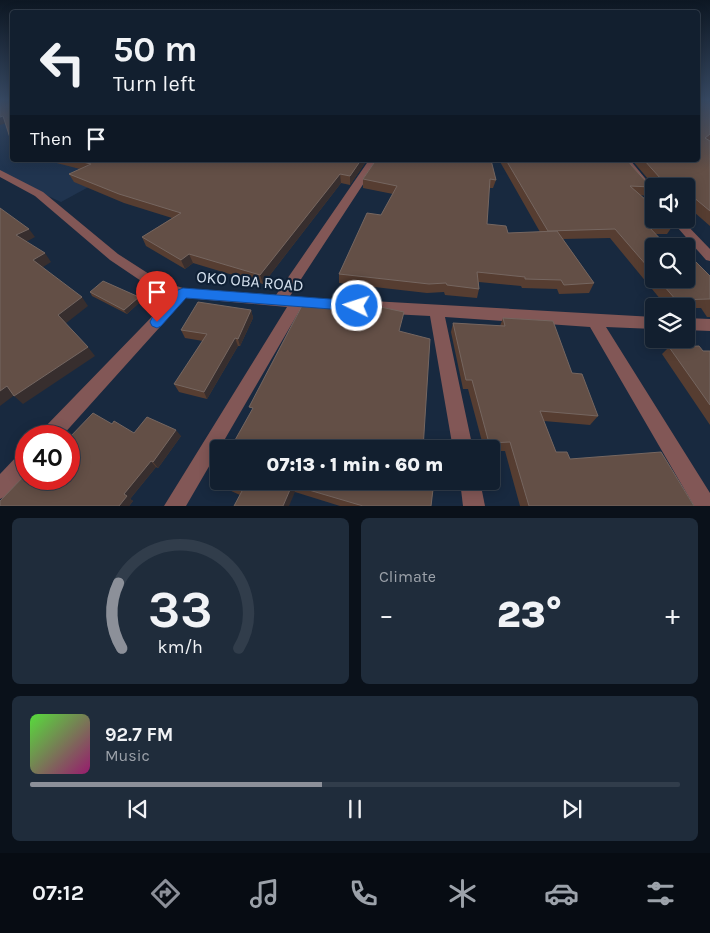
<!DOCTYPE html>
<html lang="en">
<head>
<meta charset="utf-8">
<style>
  :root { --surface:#121f2f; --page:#1f2c3b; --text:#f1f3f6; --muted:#9ca2aa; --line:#313d4b; --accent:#8c9099 }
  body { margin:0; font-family:Karla,sans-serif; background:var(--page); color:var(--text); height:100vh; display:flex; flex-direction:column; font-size:19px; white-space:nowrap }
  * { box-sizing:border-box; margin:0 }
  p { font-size:16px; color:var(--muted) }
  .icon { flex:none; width:28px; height:28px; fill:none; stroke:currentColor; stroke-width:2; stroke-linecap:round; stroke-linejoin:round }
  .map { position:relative; height:506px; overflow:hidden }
  .panel { display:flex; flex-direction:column; gap:12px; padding:12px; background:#0a111a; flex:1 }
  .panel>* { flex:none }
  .banner { position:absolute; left:10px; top:10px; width:690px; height:152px; border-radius:5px; box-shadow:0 2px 12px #0003,0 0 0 1px var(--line); background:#121f2f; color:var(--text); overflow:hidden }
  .fabs { position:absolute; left:645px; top:178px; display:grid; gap:10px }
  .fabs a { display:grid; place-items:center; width:50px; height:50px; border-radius:5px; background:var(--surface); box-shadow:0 2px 12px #0003,0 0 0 1px var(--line); font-size:25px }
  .speed { position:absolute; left:15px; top:425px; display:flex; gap:10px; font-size:25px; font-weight:700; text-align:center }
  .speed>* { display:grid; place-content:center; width:65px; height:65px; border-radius:50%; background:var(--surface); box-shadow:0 2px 12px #0003,0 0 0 1px var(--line); line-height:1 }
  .speed .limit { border:8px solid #d22; background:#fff; color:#111 }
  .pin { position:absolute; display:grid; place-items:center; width:42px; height:42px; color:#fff; margin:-51px -21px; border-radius:50% 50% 50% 0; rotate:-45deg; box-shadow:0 0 5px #0007 }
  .pin .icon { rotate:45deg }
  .me { position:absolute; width:55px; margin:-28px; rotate:274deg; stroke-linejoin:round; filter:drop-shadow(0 0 4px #0008) }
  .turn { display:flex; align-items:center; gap:18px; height:105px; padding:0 20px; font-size:22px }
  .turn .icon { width:65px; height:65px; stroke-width:2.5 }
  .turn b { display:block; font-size:35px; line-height:42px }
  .then { display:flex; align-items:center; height:48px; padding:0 20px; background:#0003; gap:10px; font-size:19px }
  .big { font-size:38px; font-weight:800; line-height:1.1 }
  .panel .widget { flex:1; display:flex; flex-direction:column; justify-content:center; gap:8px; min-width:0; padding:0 18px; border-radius:8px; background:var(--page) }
  .panel .dial { align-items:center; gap:0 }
  .dial svg { height:130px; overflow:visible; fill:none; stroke:var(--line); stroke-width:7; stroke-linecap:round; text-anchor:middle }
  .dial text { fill:var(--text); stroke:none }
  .song { display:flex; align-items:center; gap:15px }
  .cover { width:60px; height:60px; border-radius:8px; background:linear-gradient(135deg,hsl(110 70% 55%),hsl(320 70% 35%)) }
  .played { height:5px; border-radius:2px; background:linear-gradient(90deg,var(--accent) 45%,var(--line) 45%) }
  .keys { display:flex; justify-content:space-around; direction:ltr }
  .heat { display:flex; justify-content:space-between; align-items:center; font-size:28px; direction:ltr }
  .panel .tiles { flex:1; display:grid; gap:12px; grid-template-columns:1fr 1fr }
  .widget:last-child { grid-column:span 2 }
  .trip { position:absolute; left:210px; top:440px; width:290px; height:50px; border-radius:5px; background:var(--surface); box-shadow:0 2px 12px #0003,0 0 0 1px var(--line); font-weight:800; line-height:50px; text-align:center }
  .tab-bar { display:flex; height:80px; justify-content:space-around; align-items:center; background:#070c13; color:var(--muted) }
  .tab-bar .icon { width:35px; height:35px }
  .tab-bar .active { color:var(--accent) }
  .tab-bar b { font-size:22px; color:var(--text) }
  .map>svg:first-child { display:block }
  .built { fill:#20344f }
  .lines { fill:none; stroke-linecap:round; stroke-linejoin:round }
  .minor { fill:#825756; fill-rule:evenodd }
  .wall { fill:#563d31 }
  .shaded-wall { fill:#372e2e }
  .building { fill:#634f46; stroke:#756660 }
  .route { fill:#1a73e8; stroke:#114b97 }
  .labels { text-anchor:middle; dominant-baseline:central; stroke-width:4.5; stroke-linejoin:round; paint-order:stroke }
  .street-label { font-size:16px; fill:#d4e0ee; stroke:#0f2035 }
</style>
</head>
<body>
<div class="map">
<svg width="710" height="506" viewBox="0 0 710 506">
  <rect width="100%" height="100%" fill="#18293f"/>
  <polygon class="built" points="0,99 12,99 12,160 138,160 61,202 0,174"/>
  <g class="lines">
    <g class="minor">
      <polygon points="369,160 379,160 290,296 324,300 326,304 324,308 319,309 301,308 186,506 164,506 287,307 186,298 62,436 41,436 43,429 173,295 150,287 110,260 35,196 0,177 0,170 43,192 118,254 160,281 183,288 276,295"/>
      <polygon points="620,160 630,160 654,189 654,198 650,197 628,172"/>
      <polygon points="670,219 681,219 710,249 710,261 706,260"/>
      <polygon points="372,301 654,317 654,329 606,327 710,493 710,506 694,506 590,327 445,317 473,449 453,449 430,316 372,313 367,311 365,307 367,303"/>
      <polygon points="686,318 710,319 710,331 686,330"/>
      <polygon points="26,451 26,475 7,496 0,499 0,474 19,454"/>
      <polygon points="460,481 480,481 485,506 463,506"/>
    </g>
  </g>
  <g class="wall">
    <polygon points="710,99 710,226 686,205 686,186 654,186 632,160 698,160"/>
    <polygon points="28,160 367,160 350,185 341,183 263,284 193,263 185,269 146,246 142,237 172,218 124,203 74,182 69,174 80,169 45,160 39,163"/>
    <polygon points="376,160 496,180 493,188 489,188 487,224 508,233 540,232 499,160 628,160 631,165 651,187 646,196 640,195 674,224 667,234 655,234 654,246 654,279 686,279 686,262 710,276 710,317 707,317 701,308 686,308 686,306 666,306 610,238 563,239 594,283 589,293 559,294 557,289 522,288 521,286 479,282 479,289 477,298 445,295 444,292 427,293 339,283 339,274 381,215 393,194 363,188 363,179"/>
    <polygon points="90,292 141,301 127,314 92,296"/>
    <polygon points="251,310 253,318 240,346 238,346 207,399 179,392 174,384 203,341 185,338 181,330"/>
    <polygon points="503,318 572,373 598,416 590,425 544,421 556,452 570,459 694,506 520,506 505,451 491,451 491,449 484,449 468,389 463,389 451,332 453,323 500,326"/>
    <polygon points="669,347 703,351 710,351 710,425 662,354"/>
    <polygon points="112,424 134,433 181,436 158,468 156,467 130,499 133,501 129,506"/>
    <polygon points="219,468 219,481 434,481 431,506 340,506 295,492 240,495 218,485 213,478"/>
  </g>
  <g class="shaded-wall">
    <polygon points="3,116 7,123 0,125 0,117"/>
    <polygon points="37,160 45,160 39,163"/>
    <polygon points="361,160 367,160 350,185 350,176"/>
    <polygon points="340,174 341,183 263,284 260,275"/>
    <polygon points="29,229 35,237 22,244 16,235"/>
    <polygon points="45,253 51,262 40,269 33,260"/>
    <polygon points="189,254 193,263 185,269 181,260"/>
    <polygon points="82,297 88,306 65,324 58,315"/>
    <polygon points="139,297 141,301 127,314 124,310"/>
    <polygon points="251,310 253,318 240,346 238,339"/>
    <polygon points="235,338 238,346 207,399 204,392"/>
    <polygon points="88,347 95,356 23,404 14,396"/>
    <polygon points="7,386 16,394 0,406 0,391"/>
    <polygon points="176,430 181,436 158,468 153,462"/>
    <polygon points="151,461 156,467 130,499 133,501 129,506 119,506 124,494"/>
    <polygon points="292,485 295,492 289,506 283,506"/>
  </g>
  <g class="building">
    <polygon points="0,99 12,99 12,144 3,116 0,117"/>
    <polygon points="698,99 710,99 710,134 705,138 710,141 710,211 686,191 686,186 661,186 661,179 644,160 698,160"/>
    <polygon points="75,160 361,160 350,176 340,174 260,275 189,254 181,260 142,237 181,213 119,194 69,174 91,164"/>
    <polygon points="376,160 491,160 496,180 490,179 487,224 506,226 508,233 557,231 594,283 564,285 561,280 525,279 525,277 477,272 479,289 447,285 446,283 429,284 339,274 367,213 381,215 397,186 363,179"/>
    <polygon points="506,160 628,160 631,165 651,187 630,186 654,207 654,219 667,219 674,224 648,226 667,246 654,246 654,274 615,229 548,231"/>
    <polygon points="0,208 29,229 16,235 45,253 33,260 82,297 58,315 88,347 14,396 7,386 0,391"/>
    <polygon points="692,258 710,276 710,299 709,299 676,300 658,279 686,279 686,267 691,272 686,265 686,262"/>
    <polygon points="103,281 139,297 124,310 90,292"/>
    <polygon points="305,300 371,305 404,312 399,331 430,339 423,449 230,449 253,408 249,407"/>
    <polygon points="198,302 251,310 238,339 235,338 204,392 174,384 207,334 181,330"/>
    <polygon points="503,318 553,321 572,373 582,374 598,416 540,411 556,452 567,452 570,459 661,452 694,506 529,506 510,442 489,443 472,380 466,380 453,323 505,326"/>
    <polygon points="699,346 703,351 710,351 710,405 669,347"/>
    <polygon points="93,413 112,424 114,421 134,433 147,417 176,430 153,462 151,461 124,494 127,496 119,506 0,506 0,501 26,474 26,479 69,479 69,438"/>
    <polygon points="219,468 219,481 213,478"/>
    <polygon points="220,481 434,481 431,506 363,506 292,485 283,506 234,506 242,491"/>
  </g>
  <linearGradient id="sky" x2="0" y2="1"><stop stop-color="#0d1723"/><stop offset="0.59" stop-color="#374963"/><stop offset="1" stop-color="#374963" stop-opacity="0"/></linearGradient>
  <rect width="710" height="169" fill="url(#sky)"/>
  <polygon class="route" points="183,288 357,301 362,303 364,306 362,310 357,311 186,298 161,326 157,328 152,326 150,322 152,318 178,290"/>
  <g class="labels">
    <g class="street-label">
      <text transform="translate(250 281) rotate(5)">OKO OBA ROAD</text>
    </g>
  </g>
</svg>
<div class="fabs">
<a><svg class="icon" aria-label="sound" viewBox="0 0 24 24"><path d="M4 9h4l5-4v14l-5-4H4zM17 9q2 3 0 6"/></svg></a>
<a><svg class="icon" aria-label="search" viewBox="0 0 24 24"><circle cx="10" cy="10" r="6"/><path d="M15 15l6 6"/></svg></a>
<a><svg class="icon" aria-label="layers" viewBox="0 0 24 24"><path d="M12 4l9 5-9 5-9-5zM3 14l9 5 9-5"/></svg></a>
</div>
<div class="speed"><div class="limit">40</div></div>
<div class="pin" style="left:157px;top:322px;background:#d93025"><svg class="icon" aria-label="arrive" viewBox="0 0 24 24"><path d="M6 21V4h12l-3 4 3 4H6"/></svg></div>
<svg class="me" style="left:357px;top:306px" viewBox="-20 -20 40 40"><circle r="17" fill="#1a73e8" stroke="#fff" stroke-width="3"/><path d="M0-11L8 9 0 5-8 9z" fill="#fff"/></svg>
<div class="trip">07:13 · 1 min · 60 m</div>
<div class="banner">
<div class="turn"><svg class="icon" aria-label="left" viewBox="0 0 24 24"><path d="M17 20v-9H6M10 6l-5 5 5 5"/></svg><div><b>50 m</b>Turn left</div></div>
<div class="then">Then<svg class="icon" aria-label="arrive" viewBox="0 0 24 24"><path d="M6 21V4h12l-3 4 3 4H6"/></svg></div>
</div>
</div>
<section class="panel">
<div class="tiles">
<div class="widget dial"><svg viewBox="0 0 100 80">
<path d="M14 69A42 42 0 1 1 86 69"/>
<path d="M14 69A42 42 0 0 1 12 29" stroke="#8c9099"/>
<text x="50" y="56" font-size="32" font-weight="700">33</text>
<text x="50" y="72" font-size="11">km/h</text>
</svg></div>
<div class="widget"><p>Climate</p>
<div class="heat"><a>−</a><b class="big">23°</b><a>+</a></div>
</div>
<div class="widget">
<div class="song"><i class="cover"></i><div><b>92.7 FM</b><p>Music</p></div></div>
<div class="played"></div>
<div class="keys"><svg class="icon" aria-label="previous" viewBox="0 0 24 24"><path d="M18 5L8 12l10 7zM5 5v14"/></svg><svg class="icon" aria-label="pause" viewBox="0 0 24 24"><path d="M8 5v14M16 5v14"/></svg><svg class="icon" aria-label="next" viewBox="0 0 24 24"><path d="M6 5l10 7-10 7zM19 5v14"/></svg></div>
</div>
</div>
</section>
<nav class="tab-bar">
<b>07:12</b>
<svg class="icon active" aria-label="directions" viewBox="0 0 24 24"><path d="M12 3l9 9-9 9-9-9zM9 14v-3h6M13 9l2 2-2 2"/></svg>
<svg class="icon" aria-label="music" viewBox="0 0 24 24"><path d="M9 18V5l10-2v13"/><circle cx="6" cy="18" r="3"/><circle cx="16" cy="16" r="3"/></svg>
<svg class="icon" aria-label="phone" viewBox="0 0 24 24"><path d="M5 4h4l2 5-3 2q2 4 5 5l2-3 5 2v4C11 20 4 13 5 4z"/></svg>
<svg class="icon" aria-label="climate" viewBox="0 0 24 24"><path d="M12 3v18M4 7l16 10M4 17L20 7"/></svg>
<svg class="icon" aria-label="car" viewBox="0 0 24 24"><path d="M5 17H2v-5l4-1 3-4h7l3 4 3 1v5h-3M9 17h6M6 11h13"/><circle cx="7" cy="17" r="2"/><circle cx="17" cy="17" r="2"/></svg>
<svg class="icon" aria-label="filters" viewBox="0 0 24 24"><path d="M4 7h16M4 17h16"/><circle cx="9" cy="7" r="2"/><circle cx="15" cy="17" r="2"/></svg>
</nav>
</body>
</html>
